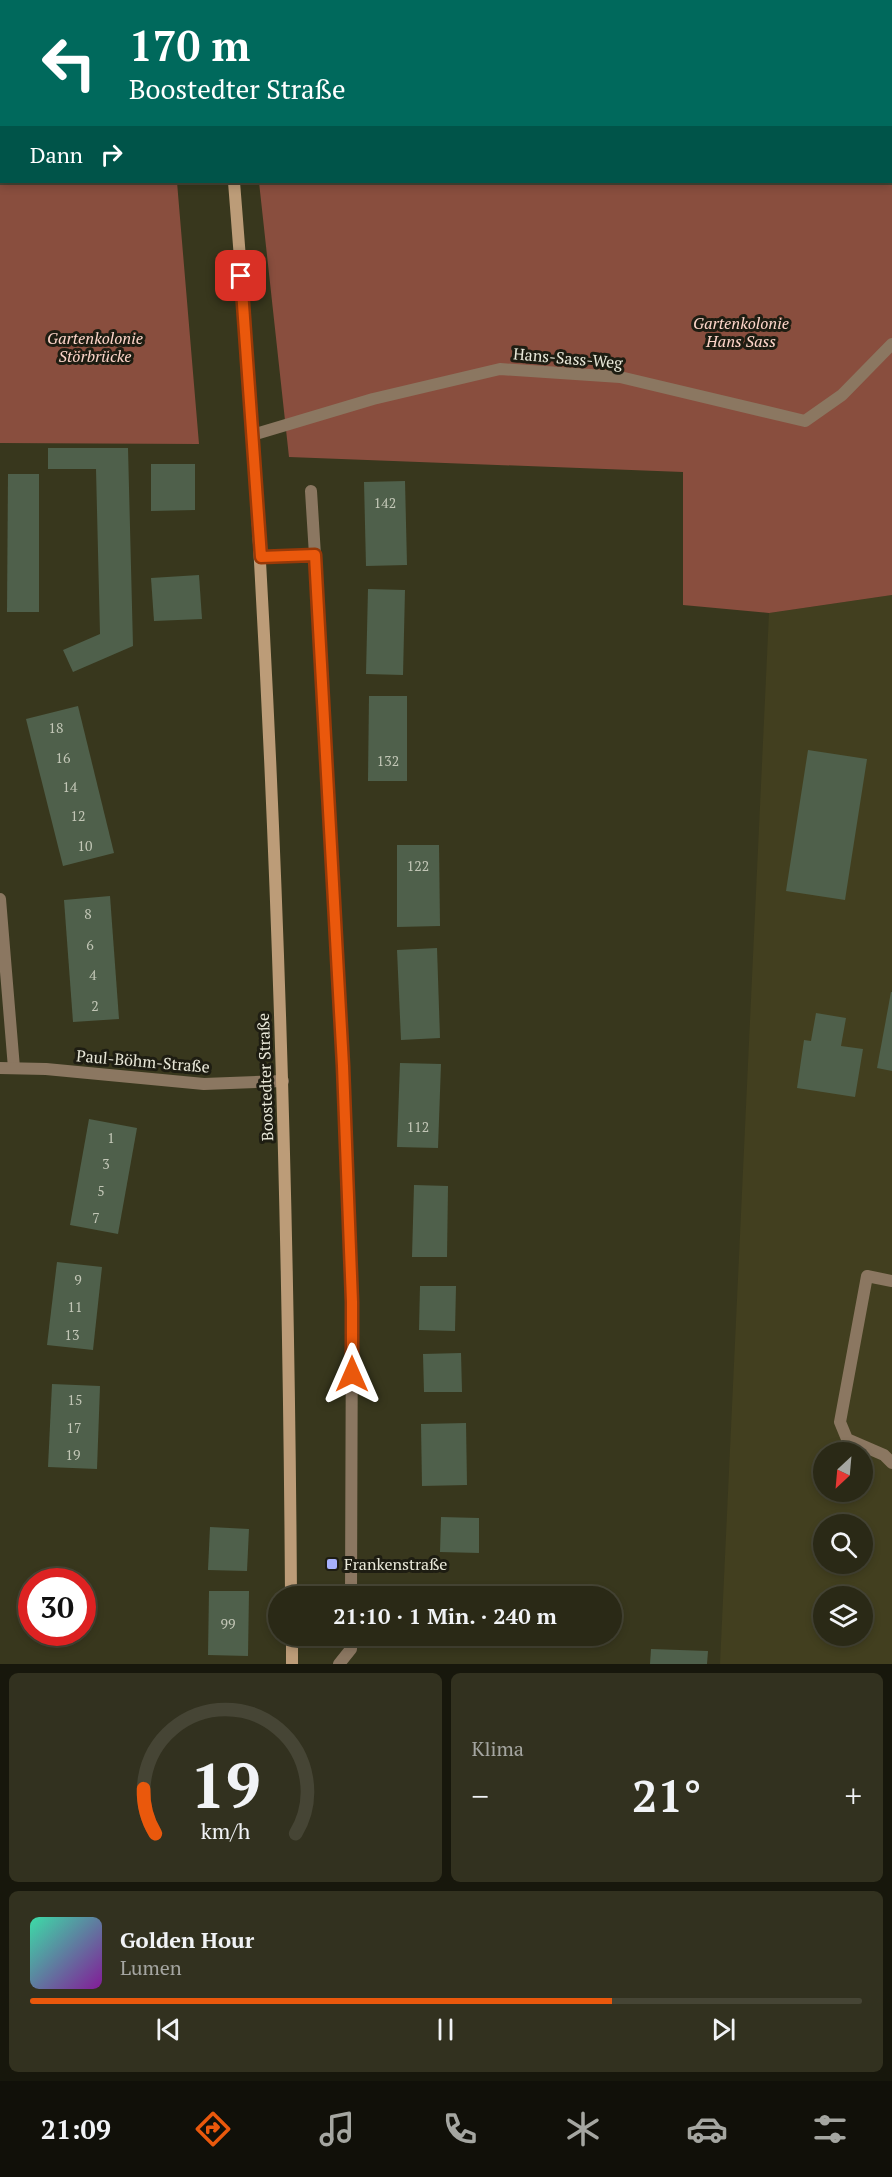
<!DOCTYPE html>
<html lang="de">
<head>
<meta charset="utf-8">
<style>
  :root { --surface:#2a2916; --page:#32311f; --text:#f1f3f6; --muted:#a5a6a1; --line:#464535; --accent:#ea580c }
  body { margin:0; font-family:"PT Serif",serif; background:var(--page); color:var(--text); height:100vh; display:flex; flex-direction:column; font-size:22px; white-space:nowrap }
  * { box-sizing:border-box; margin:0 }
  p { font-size:20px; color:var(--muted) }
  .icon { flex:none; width:33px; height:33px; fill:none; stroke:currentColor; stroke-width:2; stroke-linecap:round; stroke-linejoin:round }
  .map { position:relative; height:1664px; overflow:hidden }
  .panel { display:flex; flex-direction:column; gap:9px; padding:9px; background:#17170c; flex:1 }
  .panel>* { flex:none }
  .hud { position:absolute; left:0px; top:0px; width:892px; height:183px; box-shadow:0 3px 9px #0003,0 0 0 2px var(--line); background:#00695c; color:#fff; overflow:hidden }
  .needle { width:39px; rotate:206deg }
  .fabs { position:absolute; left:813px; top:1442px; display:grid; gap:12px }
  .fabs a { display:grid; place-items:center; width:60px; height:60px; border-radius:50%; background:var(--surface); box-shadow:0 3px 9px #0003,0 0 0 2px var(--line); font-size:30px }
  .speed { position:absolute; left:18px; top:1568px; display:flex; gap:12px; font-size:30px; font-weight:700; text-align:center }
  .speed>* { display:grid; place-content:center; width:78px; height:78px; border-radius:50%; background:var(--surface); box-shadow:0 3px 9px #0003,0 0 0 2px var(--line); line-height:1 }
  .speed .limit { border:9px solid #d22; background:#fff; color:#111 }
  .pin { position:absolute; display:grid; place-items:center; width:51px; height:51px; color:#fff; margin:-26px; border-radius:12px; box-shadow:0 3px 9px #0006 }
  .me { position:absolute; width:66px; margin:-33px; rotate:0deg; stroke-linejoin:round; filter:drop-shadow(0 0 4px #0008) }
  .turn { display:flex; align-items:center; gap:21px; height:126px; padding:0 30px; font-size:27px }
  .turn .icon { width:78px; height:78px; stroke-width:2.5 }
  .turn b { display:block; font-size:42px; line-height:51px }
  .then { display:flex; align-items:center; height:57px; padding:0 30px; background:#0003; gap:12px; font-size:22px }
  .big { font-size:45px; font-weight:800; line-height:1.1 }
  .panel .tile { flex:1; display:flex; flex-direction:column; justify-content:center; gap:9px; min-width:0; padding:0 21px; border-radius:9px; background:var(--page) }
  .panel .dial { align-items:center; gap:0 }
  .dial svg { height:156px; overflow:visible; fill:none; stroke:var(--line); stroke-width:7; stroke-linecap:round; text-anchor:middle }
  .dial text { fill:var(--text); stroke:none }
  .song { display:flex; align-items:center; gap:18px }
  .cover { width:72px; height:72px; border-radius:9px; background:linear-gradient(135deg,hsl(160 70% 55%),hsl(290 70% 35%)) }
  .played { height:6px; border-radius:3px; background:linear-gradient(90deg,var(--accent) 70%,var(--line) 70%) }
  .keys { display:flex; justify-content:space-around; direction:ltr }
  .heat { display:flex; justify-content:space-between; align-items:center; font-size:33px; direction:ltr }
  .panel .tiles { flex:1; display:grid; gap:9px; grid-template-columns:1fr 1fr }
  .tile:last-child { grid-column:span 2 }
  .trip { position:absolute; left:268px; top:1586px; width:354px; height:60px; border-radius:30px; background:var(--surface); box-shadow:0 3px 9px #0003,0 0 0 2px var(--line); font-weight:800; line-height:60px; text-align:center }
  .menu { display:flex; height:96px; justify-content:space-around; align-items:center; background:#111009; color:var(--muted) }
  .menu .icon { width:42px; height:42px }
  .menu .current { color:var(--accent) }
  .menu b { font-size:27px; color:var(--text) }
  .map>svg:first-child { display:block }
  .built { fill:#423f1f; fill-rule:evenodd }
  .green { fill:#894e3e }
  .building { fill:#4f604b }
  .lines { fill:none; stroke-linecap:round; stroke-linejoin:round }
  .lane { stroke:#8b7761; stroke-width:12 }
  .street { stroke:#8b7761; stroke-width:12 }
  .secondary { stroke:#bc9c78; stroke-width:12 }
  .route-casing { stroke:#983908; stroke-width:15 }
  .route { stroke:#ea580c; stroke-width:10 }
  .poi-dot { fill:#a7b1fc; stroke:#1e1d12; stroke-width:2 }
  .labels { text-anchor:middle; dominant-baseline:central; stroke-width:6; stroke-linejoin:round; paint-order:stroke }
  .number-label { font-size:14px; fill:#c2c6b6 }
  .park-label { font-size:16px; font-style:italic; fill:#fdd5c9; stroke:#1e1d12 }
  .street-label { font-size:16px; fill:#e9e8d9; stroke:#1e1d12 }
  .poi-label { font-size:16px; fill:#e9e8d9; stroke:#1e1d12; text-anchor:start }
</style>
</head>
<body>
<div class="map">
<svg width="892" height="1664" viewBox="0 0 892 1664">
  <rect width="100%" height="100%" fill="#38371d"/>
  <path class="built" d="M 892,595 L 892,1664 L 720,1664 L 769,613 ZM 824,1452 L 862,1452 L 862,1491 L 824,1491 ZM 824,1524 L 862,1524 L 862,1563 L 824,1563 ZM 824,1596 L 862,1596 L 862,1635 L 824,1635 Z"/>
  <g class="green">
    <polygon points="0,0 162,0 2,2 2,182 177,182 199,444 0,443"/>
    <polygon points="239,0 892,0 892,595 769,613 683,605 683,472 289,457 259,182 891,182 891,2"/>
  </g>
  <g class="building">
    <polygon points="48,448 128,448 133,646 73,672 63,650 100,634 96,469 48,469"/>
    <polygon points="151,464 195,464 195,510 151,511"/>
    <polygon points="8,474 39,474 39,612 7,612"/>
    <polygon points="405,481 407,565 366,566 364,482"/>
    <polygon points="199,575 202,619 154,621 151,578"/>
    <polygon points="368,589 405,590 403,675 366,674"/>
    <polygon points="369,696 407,696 407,781 368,781"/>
    <polygon points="78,706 114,853 63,866 26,719"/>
    <polygon points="808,750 867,759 845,900 786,891"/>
    <polygon points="397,845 439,845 440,926 397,927"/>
    <polygon points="110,896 119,1019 73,1022 64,900"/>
    <polygon points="437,948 440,1038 401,1040 397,950"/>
    <polygon points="891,992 892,992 892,1071 877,1068"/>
    <polygon points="816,1013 846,1018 841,1046 863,1049 855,1097 797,1088 804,1040 811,1041"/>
    <polygon points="400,1063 441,1064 438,1148 397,1147"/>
    <polygon points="89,1119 137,1128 118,1234 70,1225"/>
    <polygon points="414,1185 448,1186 447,1257 412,1257"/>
    <polygon points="57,1262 102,1267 93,1350 47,1345"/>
    <polygon points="420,1286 456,1286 455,1331 419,1330"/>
    <polygon points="461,1353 462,1392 424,1392 423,1354"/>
    <polygon points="52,1384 100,1386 97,1469 48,1467"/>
    <polygon points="466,1423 467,1485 422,1486 421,1424"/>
    <polygon points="441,1517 479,1518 479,1553 440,1552"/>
    <polygon points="210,1527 249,1529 247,1571 208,1570"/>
    <polygon points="209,1591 249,1591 248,1656 208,1655"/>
    <polygon points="440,1591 484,1594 484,1596 440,1596"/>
    <polygon points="651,1649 708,1651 707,1664 650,1664"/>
  </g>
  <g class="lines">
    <g class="lane">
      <polyline points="252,435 373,399 500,369 620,377 805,421 842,395 892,344"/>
      <polyline points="892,1281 867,1276 840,1422 847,1439 884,1455 892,1463"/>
    </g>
    <g class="street">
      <polyline points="311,491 315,555"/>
      <polyline points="261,557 315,555 343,1066 352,1302 351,1596"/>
      <polyline points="0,899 14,1068"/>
      <polyline points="0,1068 46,1069 204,1084 283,1081"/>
      <polyline points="339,1664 351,1649 351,1635"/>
    </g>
    <g class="secondary">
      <polyline points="219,0 219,2"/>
      <path d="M 234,182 C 272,652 288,1124 291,1596"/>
      <polyline points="292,1635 292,1664"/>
    </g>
  </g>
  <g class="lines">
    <g class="route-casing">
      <polyline id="route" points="241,276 261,557 315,555 343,1066 352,1302 352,1374"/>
    </g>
    <use href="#route" class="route"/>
  </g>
  <rect class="poi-dot" x="326" y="1558" width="12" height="12" rx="3"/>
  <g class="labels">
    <g class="number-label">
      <text x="385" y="502">142</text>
      <text x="56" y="727">18</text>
      <text x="63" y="757">16</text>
      <text x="388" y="760">132</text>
      <text x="70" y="786">14</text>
      <text x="78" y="815">12</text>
      <text x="85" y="845">10</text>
      <text x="418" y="865">122</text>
      <text x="88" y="913">8</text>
      <text x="90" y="944">6</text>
      <text x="93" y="974">4</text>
      <text x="95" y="1005">2</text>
      <text x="418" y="1126">112</text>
      <text x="111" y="1137">1</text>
      <text x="106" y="1163">3</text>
      <text x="101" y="1190">5</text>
      <text x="96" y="1217">7</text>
      <text x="78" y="1279">9</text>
      <text x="75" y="1306">11</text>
      <text x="72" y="1334">13</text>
      <text x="75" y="1399">15</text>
      <text x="74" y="1427">17</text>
      <text x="73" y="1454">19</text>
      <text x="228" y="1623">99</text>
    </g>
    <g class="park-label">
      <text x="741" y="323">Gartenkolonie<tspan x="741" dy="18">Hans Sass</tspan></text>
      <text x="95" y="338">Gartenkolonie<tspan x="95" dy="18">Störbrücke</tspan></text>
    </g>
    <g class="street-label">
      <text transform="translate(568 358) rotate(5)">Hans-Sass-Weg</text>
      <text transform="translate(143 1061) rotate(5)">Paul-Böhm-Straße</text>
      <text transform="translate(265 1077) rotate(-92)">Boostedter Straße</text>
    </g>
    <g class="poi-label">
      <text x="344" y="1564">Frankenstraße</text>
    </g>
  </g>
</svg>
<div class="fabs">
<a><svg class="needle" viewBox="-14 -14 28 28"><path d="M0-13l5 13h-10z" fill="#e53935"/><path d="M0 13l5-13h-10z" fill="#a5a6a1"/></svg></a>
<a><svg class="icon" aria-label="search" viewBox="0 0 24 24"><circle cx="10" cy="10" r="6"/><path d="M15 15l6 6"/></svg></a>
<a><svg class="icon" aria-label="layers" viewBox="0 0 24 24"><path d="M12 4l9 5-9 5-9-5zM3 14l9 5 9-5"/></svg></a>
</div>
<div class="speed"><div class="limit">30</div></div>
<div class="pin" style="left:241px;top:276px;background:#d93025"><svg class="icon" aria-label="arrive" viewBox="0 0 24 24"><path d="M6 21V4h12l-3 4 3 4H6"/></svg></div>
<svg class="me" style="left:352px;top:1374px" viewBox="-20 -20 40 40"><path d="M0-17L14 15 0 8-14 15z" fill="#ea580c" stroke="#fff" stroke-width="4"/></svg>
<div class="trip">21:10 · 1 Min. · 240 m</div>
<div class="hud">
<div class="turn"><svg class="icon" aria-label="left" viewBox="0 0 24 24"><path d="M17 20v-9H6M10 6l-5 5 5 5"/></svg><div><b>170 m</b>Boostedter Straße</div></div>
<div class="then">Dann<svg class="icon" aria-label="right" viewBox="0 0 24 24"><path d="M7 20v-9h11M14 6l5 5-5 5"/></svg></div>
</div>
</div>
<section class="panel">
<div class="tiles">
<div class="tile dial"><svg viewBox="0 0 100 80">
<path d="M14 69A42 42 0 1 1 86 69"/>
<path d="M14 69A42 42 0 0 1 8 46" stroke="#ea580c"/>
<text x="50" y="56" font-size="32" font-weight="700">19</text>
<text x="50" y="72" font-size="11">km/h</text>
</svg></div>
<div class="tile"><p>Klima</p>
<div class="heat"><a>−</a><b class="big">21°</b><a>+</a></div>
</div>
<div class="tile">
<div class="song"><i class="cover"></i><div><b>Golden Hour</b><p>Lumen</p></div></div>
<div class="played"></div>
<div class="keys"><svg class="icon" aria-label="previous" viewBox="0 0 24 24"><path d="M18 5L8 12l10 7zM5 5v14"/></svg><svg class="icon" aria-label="pause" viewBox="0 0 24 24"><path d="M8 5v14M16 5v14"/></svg><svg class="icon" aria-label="next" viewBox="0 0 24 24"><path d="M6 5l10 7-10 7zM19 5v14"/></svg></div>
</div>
</div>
</section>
<nav class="menu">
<b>21:09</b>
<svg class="icon current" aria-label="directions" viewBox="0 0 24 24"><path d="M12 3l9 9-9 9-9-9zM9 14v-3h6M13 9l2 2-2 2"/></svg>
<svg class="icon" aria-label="music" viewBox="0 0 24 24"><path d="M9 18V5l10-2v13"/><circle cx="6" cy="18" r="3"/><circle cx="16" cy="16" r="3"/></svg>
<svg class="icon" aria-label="phone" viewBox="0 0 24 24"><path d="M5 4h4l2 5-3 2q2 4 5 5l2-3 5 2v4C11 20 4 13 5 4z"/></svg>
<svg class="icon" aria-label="climate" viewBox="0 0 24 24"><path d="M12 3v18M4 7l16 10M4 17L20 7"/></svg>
<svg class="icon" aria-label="car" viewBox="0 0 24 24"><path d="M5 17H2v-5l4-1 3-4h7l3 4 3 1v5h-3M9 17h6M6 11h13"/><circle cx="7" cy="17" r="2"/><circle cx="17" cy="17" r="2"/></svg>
<svg class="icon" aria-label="filters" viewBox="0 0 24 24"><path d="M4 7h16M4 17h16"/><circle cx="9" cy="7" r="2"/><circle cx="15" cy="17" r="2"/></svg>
</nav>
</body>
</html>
